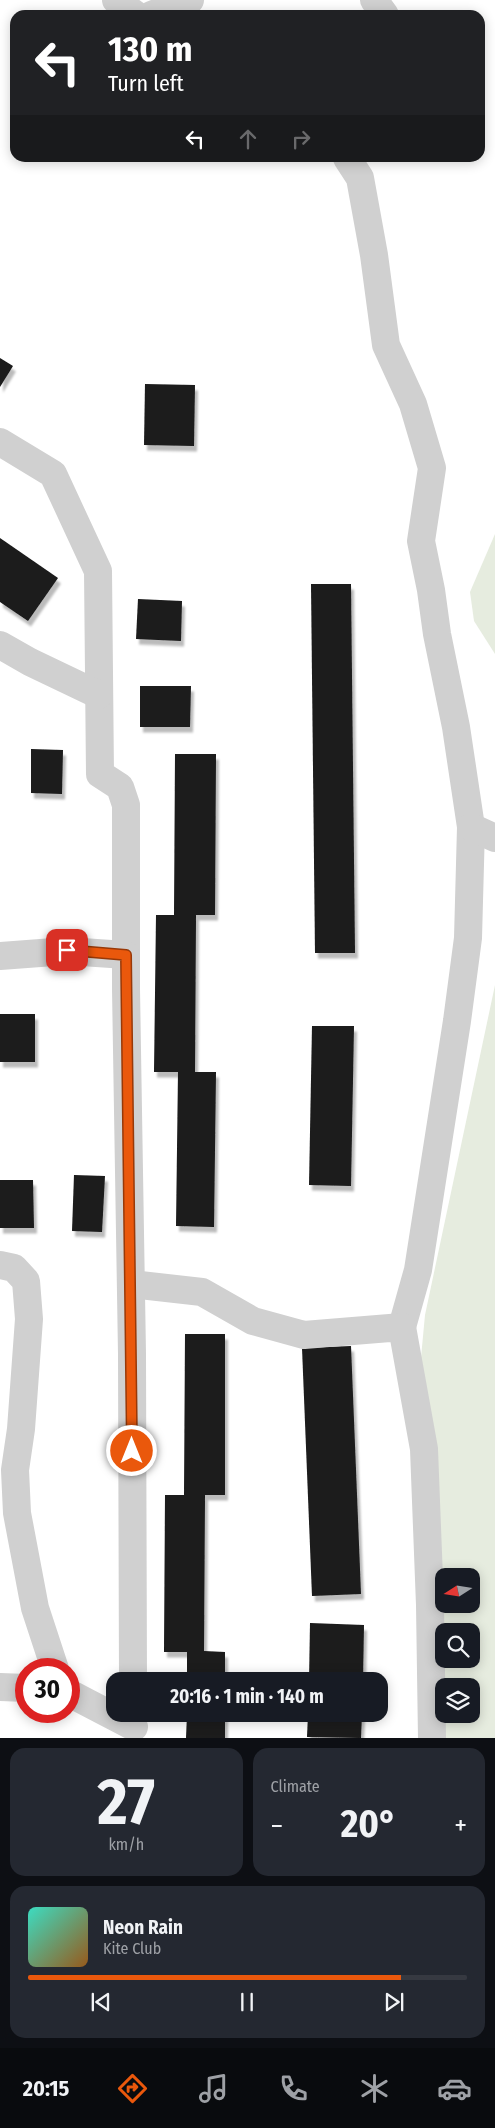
<!DOCTYPE html>
<html lang="en">
<head>
<meta charset="utf-8">
<style>
  :root { --surface:#171b24; --page:#242831; --text:#f1f3f6; --muted:#9ea1a6; --line:#363941; --accent:#ea580c }
  body { margin:0; font-family:"Fira Sans Condensed",sans-serif; background:var(--page); color:var(--text); height:100vh; display:flex; flex-direction:column; font-size:19px; white-space:nowrap }
  * { box-sizing:border-box; margin:0 }
  p { font-size:16px; color:var(--muted) }
  .icon { flex:none; width:28px; height:28px; fill:none; stroke:currentColor; stroke-width:2; stroke-linecap:round; stroke-linejoin:round }
  .map { position:relative; height:1738px; overflow:hidden }
  .sheet { display:flex; flex-direction:column; gap:10px; padding:10px; background:#0d0f14; flex:1 }
  .sheet>* { flex:none }
  .hud { position:absolute; left:10px; top:10px; width:475px; height:152px; border-radius:15px; box-shadow:0 2px 12px #0003; background:#202124; color:#fff; overflow:hidden }
  .needle { width:32px; rotate:258deg }
  .fabs { position:absolute; left:435px; top:1568px; display:grid; gap:10px }
  .fabs a { display:grid; place-items:center; width:45px; height:45px; border-radius:10px; background:var(--surface); box-shadow:0 2px 12px #0003; font-size:25px }
  .speed { position:absolute; left:15px; top:1658px; display:flex; gap:10px; font-size:25px; font-weight:700; text-align:center }
  .speed>* { display:grid; place-content:center; width:65px; height:65px; border-radius:50%; background:var(--surface); box-shadow:0 2px 12px #0003; line-height:1 }
  .speed .limit { border:8px solid #d22; background:#fff; color:#111 }
  .pin { position:absolute; display:grid; place-items:center; width:42px; height:42px; color:#fff; margin:-21px; border-radius:10px; box-shadow:0 2px 8px #0006 }
  .me { position:absolute; width:55px; margin:-28px; rotate:0deg; stroke-linejoin:round; filter:drop-shadow(0 0 4px #0008) }
  .turn { display:flex; align-items:center; gap:18px; height:105px; padding:0 15px; font-size:22px }
  .turn .icon { width:65px; height:65px; stroke-width:2.5 }
  .turn b { display:block; font-size:35px; line-height:42px }
  .lanes { display:flex; align-items:center; height:48px; padding:0 15px; background:#0003; justify-content:center; gap:25px; direction:ltr }
  .lanes .off { opacity:.35 }
  .big { font-size:38px; font-weight:700; line-height:1.1 }
  .sheet .card { flex:1; display:flex; flex-direction:column; justify-content:center; gap:8px; min-width:0; padding:0 18px; border-radius:15px; background:var(--page) }
  .sheet .dial { align-items:center; gap:0 }
  .dial b { font-size:65px; line-height:1 }
  .song { display:flex; align-items:center; gap:15px }
  .cover { width:60px; height:60px; border-radius:8px; background:linear-gradient(135deg,hsl(170 70% 55%),hsl(30 70% 35%)) }
  .played { height:5px; border-radius:2px; background:linear-gradient(90deg,var(--accent) 85%,var(--line) 85%) }
  .keys { display:flex; justify-content:space-around; direction:ltr }
  .heat { display:flex; justify-content:space-between; align-items:center; font-size:28px; direction:ltr }
  .sheet .tiles { flex:1; display:grid; gap:10px; grid-template-columns:1fr 1fr }
  .card:last-child { grid-column:span 2 }
  .trip { position:absolute; left:106px; top:1672px; width:282px; height:50px; border-radius:15px; background:var(--surface); box-shadow:0 2px 12px #0003; font-weight:700; line-height:50px; text-align:center }
  .menu { display:flex; height:80px; justify-content:space-around; align-items:center; background:#090b0e; color:var(--muted) }
  .menu .icon { width:35px; height:35px }
  .menu .selected { color:var(--accent) }
  .menu b { font-size:22px; color:var(--text) }
  .map>svg:first-child { display:block }
  .green { fill:#e6ecdf; fill-rule:evenodd }
  .building { fill:#1a1a1a; filter:url(#shadow) }
  .lines { fill:none; stroke-linecap:round; stroke-linejoin:round }
  .minor { stroke:#d0d0d0; stroke-width:28 }
  .route-casing { stroke:#983908; stroke-width:12 }
  .route { stroke:#ea580c; stroke-width:9 }
</style>
</head>
<body>
<div class="map">
<svg width="495" height="1738" viewBox="0 0 495 1738">
  <defs>
    <filter id="shadow"><feDropShadow dx="3" dy="5.5" stdDeviation="1" flood-color="#0004"/></filter>
  </defs>
  <rect width="100%" height="100%" fill="#fff"/>
  <g class="green">
    <polygon points="495,534 495,654 474,621 470,592"/>
    <path d="M 495,985 L 495,1738 L 442,1738 L 420,1368 L 425,1315 ZM 444,1576 L 471,1576 L 471,1604 L 444,1604 ZM 444,1631 L 471,1631 L 471,1659 L 444,1659 ZM 444,1686 L 471,1686 L 471,1714 L 444,1714 Z"/>
  </g>
  <g class="building">
    <polygon points="0,358 13,366 0,387"/>
    <polygon points="145,384 195,385 194,446 144,445"/>
    <polygon points="0,538 58,578 28,621 0,602"/>
    <polygon points="311,584 351,584 355,953 315,953"/>
    <polygon points="138,599 182,601 181,641 136,639"/>
    <polygon points="140,686 191,686 190,727 140,727"/>
    <polygon points="31,749 63,750 62,794 31,793"/>
    <polygon points="175,754 216,754 215,915 196,915 195,1072 216,1072 214,1227 176,1226 178,1072 154,1072 156,915 174,915"/>
    <rect x="0" y="1014" width="35" height="48"/>
    <polygon points="312,1026 354,1026 351,1186 309,1185"/>
    <polygon points="74,1175 105,1176 102,1232 72,1231"/>
    <polygon points="0,1180 33,1180 34,1228 0,1228"/>
    <polygon points="185,1334 225,1334 225,1495 205,1495 204,1651 225,1652 225,1681 187,1681 187,1652 164,1652 165,1495 184,1495"/>
    <polygon points="351,1346 361,1594 312,1596 302,1348"/>
    <polygon points="310,1623 364,1625 363,1681 309,1681"/>
    <polygon points="187,1714 225,1714 225,1738 186,1738"/>
    <polygon points="308,1714 362,1714 361,1738 307,1737"/>
  </g>
  <g class="lines">
    <g class="minor">
      <polyline points="116,0 136,15"/>
      <polyline points="374,0 385,15"/>
      <polyline points="151,15 190,0"/>
      <polyline points="347,158 360,178 374,255 386,345 413,404 432,468 421,541 431,590 437,634 456,727 471,827 468,938 457,1021 418,1270 402,1327"/>
      <polyline points="0,442 53,474 98,571 100,774 120,787 126,805 126,989 132,1354 133,1681"/>
      <polyline points="0,645 30,662 99,695"/>
      <polyline points="471,827 495,838"/>
      <polyline points="0,956 67,951 126,955"/>
      <polyline points="0,1265 14,1268 26,1281 29,1319 21,1429 15,1470 17,1513 35,1608 55,1669"/>
      <polyline points="131,1284 202,1292 253,1321 304,1335 402,1327 424,1449 430,1605 432,1738"/>
      <polyline points="0,1687 26,1688"/>
      <polyline points="69,1693 134,1727"/>
    </g>
  </g>
  <g class="lines">
    <g class="route-casing">
      <polyline id="route" points="67,950 126,955 132,1451"/>
    </g>
    <use href="#route" class="route"/>
  </g>
</svg>
<div class="fabs">
<a><svg class="needle" viewBox="-14 -14 28 28"><path d="M0-13l5 13h-10z" fill="#e53935"/><path d="M0 13l5-13h-10z" fill="#9ea1a6"/></svg></a>
<a><svg class="icon" aria-label="search" viewBox="0 0 24 24"><circle cx="10" cy="10" r="6"/><path d="M15 15l6 6"/></svg></a>
<a><svg class="icon" aria-label="layers" viewBox="0 0 24 24"><path d="M12 4l9 5-9 5-9-5zM3 14l9 5 9-5"/></svg></a>
</div>
<div class="speed"><div class="limit">30</div></div>
<div class="pin" style="left:67px;top:950px;background:#d93025"><svg class="icon" aria-label="arrive" viewBox="0 0 24 24"><path d="M6 21V4h12l-3 4 3 4H6"/></svg></div>
<svg class="me" style="left:132px;top:1451px" viewBox="-20 -20 40 40"><circle r="17" fill="#ea580c" stroke="#fff" stroke-width="3"/><path d="M0-11L8 9 0 5-8 9z" fill="#fff"/></svg>
<div class="trip">20:16 · 1 min · 140 m</div>
<div class="hud">
<div class="turn"><svg class="icon" aria-label="left" viewBox="0 0 24 24"><path d="M17 20v-9H6M10 6l-5 5 5 5"/></svg><div><b>130 m</b>Turn left</div></div>
<div class="lanes"><svg class="icon" aria-label="left" viewBox="0 0 24 24"><path d="M17 20v-9H6M10 6l-5 5 5 5"/></svg><svg class="icon off" aria-label="ahead" viewBox="0 0 24 24"><path d="M12 20V5M6 11l6-6 6 6"/></svg><svg class="icon off" aria-label="right" viewBox="0 0 24 24"><path d="M7 20v-9h11M14 6l5 5-5 5"/></svg></div>
</div>
</div>
<section class="sheet">
<div class="tiles">
<div class="card dial"><b>27</b><p>km/h</p></div>
<div class="card"><p>Climate</p>
<div class="heat"><a>−</a><b class="big">20°</b><a>+</a></div>
</div>
<div class="card">
<div class="song"><i class="cover"></i><div><b>Neon Rain</b><p>Kite Club</p></div></div>
<div class="played"></div>
<div class="keys"><svg class="icon" aria-label="previous" viewBox="0 0 24 24"><path d="M18 5L8 12l10 7zM5 5v14"/></svg><svg class="icon" aria-label="pause" viewBox="0 0 24 24"><path d="M8 5v14M16 5v14"/></svg><svg class="icon" aria-label="next" viewBox="0 0 24 24"><path d="M6 5l10 7-10 7zM19 5v14"/></svg></div>
</div>
</div>
</section>
<nav class="menu">
<b>20:15</b>
<svg class="icon selected" aria-label="directions" viewBox="0 0 24 24"><path d="M12 3l9 9-9 9-9-9zM9 14v-3h6M13 9l2 2-2 2"/></svg>
<svg class="icon" aria-label="music" viewBox="0 0 24 24"><path d="M9 18V5l10-2v13"/><circle cx="6" cy="18" r="3"/><circle cx="16" cy="16" r="3"/></svg>
<svg class="icon" aria-label="phone" viewBox="0 0 24 24"><path d="M5 4h4l2 5-3 2q2 4 5 5l2-3 5 2v4C11 20 4 13 5 4z"/></svg>
<svg class="icon" aria-label="climate" viewBox="0 0 24 24"><path d="M12 3v18M4 7l16 10M4 17L20 7"/></svg>
<svg class="icon" aria-label="car" viewBox="0 0 24 24"><path d="M5 17H2v-5l4-1 3-4h7l3 4 3 1v5h-3M9 17h6M6 11h13"/><circle cx="7" cy="17" r="2"/><circle cx="17" cy="17" r="2"/></svg>
</nav>
</body>
</html>
